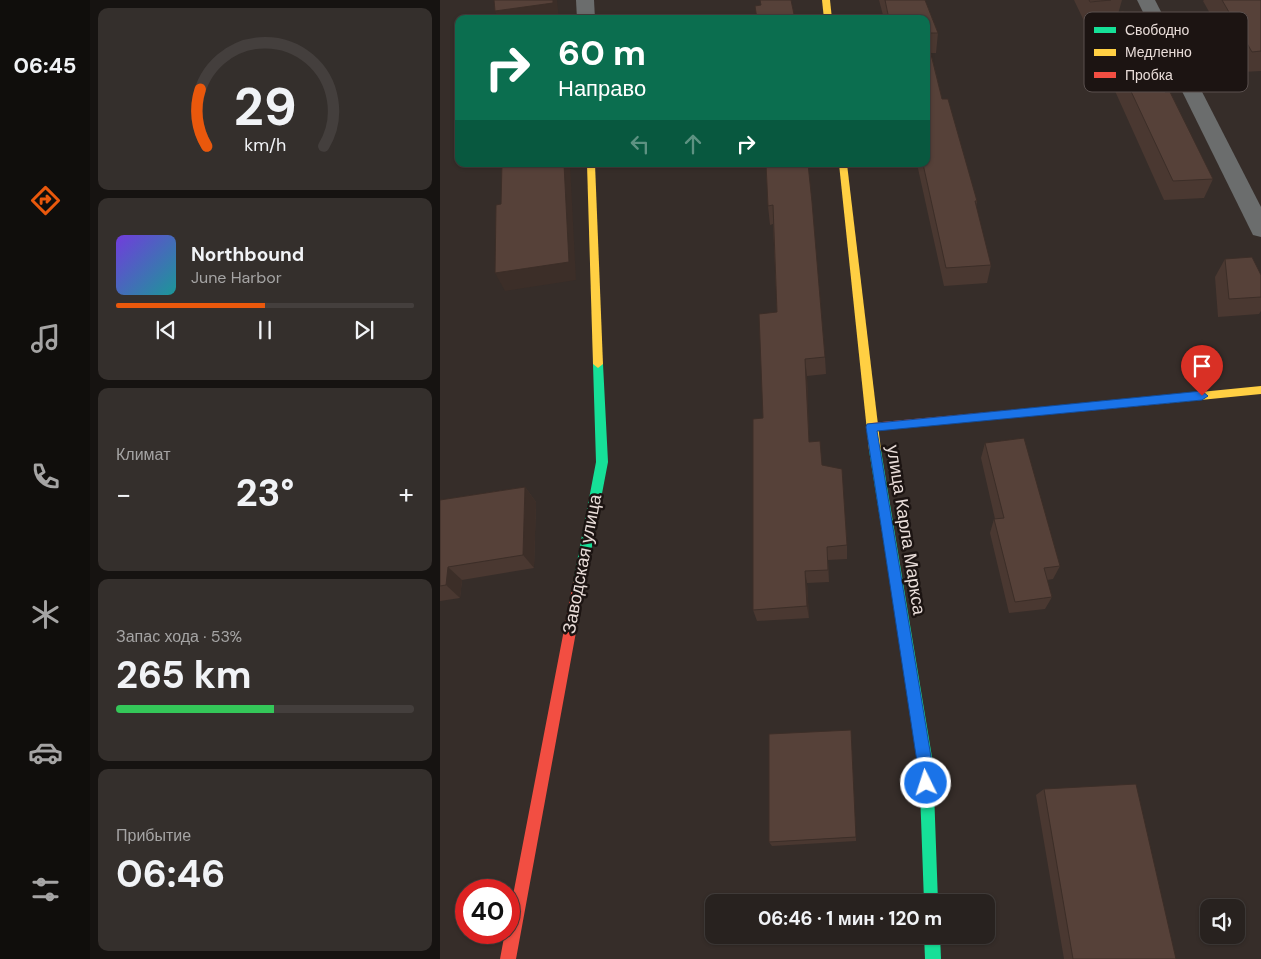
<!DOCTYPE html>
<html lang="ru">
<head>
<meta charset="utf-8">
<style>
  :root { --surface:#28221f; --page:#342f2c; --text:#f1f3f6; --muted:#a5a4a4; --line:#443f3d; --accent:#ea580c }
  body { margin:0; font-family:"DM Sans",sans-serif; background:var(--page); color:var(--text); height:100vh; display:flex; flex-direction:column; font-size:19px; white-space:nowrap }
  * { box-sizing:border-box; margin:0 }
  p { font-size:16px; color:var(--muted) }
  .icon { flex:none; width:28px; height:28px; fill:none; stroke:currentColor; stroke-width:2; stroke-linecap:round; stroke-linejoin:round }
  .map { position:relative; flex:1; overflow:hidden }
  .panel { display:flex; flex-direction:column; gap:8px; padding:8px; background:#161311; width:350px }
  .panel>* { flex:none }
  .top-card { position:absolute; left:15px; top:15px; width:475px; height:152px; border-radius:10px; box-shadow:0 1px 4px #0004,0 0 0 1px var(--line); background:#0b6e4f; color:#fff; overflow:hidden }
  .tools { position:absolute; left:760px; top:899px; display:grid; gap:10px }
  .tools a { display:grid; place-items:center; width:45px; height:45px; border-radius:10px; background:var(--surface); box-shadow:0 1px 4px #0004,0 0 0 1px var(--line); font-size:25px }
  .speed { position:absolute; left:15px; top:879px; display:flex; gap:10px; font-size:25px; font-weight:700; text-align:center }
  .speed>* { display:grid; place-content:center; width:65px; height:65px; border-radius:50%; background:var(--surface); box-shadow:0 1px 4px #0004,0 0 0 1px var(--line); line-height:1 }
  .speed .limit { border:8px solid #d22; background:#fff; color:#111 }
  .pin { position:absolute; display:grid; place-items:center; width:42px; height:42px; color:#fff; margin:-51px -21px; border-radius:50% 50% 50% 0; rotate:-45deg; box-shadow:0 0 5px #0007 }
  .pin .icon { rotate:45deg }
  .me { position:absolute; width:55px; margin:-28px; rotate:356deg; stroke-linejoin:round; filter:drop-shadow(0 0 4px #0008) }
  .turn { display:flex; align-items:center; gap:18px; height:105px; padding:0 20px; font-size:22px }
  .turn .icon { width:65px; height:65px; stroke-width:2.5 }
  .turn b { display:block; font-size:35px; line-height:42px }
  .lanes { display:flex; align-items:center; height:48px; padding:0 20px; background:#0003; justify-content:center; gap:25px; direction:ltr }
  .lanes .off { opacity:.35 }
  .big { font-size:38px; font-weight:700; line-height:1.1 }
  .panel .widget { flex:1; display:flex; flex-direction:column; justify-content:center; gap:8px; min-width:0; padding:0 18px; border-radius:10px; background:var(--page) }
  .panel .dial { align-items:center; gap:0 }
  .dial svg { height:130px; overflow:visible; fill:none; stroke:var(--line); stroke-width:7; stroke-linecap:round; text-anchor:middle }
  .dial text { fill:var(--text); stroke:none }
  .song { display:flex; align-items:center; gap:15px }
  .cover { width:60px; height:60px; border-radius:8px; background:linear-gradient(135deg,hsl(260 70% 55%),hsl(180 70% 35%)) }
  .played { height:5px; border-radius:2px; background:linear-gradient(90deg,var(--accent) 50%,var(--line) 50%) }
  .keys { display:flex; justify-content:space-around; direction:ltr }
  .heat { display:flex; justify-content:space-between; align-items:center; font-size:28px; direction:ltr }
  .charge { height:8px; border-radius:4px; background:linear-gradient(90deg,#34c759 53%,var(--line) 0) }
  .trip { position:absolute; left:265px; top:894px; width:290px; height:50px; border-radius:10px; background:var(--surface); box-shadow:0 1px 4px #0004,0 0 0 1px var(--line); font-weight:700; line-height:50px; text-align:center }
  main { display:flex; flex:1; min-height:0 }
  .tabs { display:flex; flex-direction:column; width:90px; justify-content:space-around; align-items:center; background:#100e0c; color:var(--muted) }
  .tabs .icon { width:35px; height:35px }
  .tabs .active { color:var(--accent) }
  .tabs b { font-size:22px; color:var(--text) }
  .map>svg:first-child { display:block }
  .lines { fill:none; stroke-linecap:round; stroke-linejoin:round }
  .street { fill:#6b6d6d; fill-rule:evenodd }
  .fast { fill:#16e098; fill-rule:evenodd }
  .slow { fill:#ffcf43; fill-rule:evenodd }
  .jam { fill:#f24e42; fill-rule:evenodd }
  .wall { fill:#4a3831 }
  .shaded-wall { fill:#3c2e28 }
  .building { fill:#564139; stroke:#3c2e28 }
  .route { fill:#1a73e8; stroke:#114b97 }
  .labels { text-anchor:middle; dominant-baseline:central; stroke-width:5; stroke-linejoin:round; paint-order:stroke }
  .street-label { font-size:18px; fill:#e9ddd9; stroke:#1c1412 }
  .key { fill:#1c1412; stroke:#5a504e; stroke-width:1 }
  .key-label { font-size:14px; fill:#e9ddd9 }
</style>
</head>
<body>
<main>
<nav class="tabs">
<b>06:45</b>
<svg class="icon active" aria-label="directions" viewBox="0 0 24 24"><path d="M12 3l9 9-9 9-9-9zM9 14v-3h6M13 9l2 2-2 2"/></svg>
<svg class="icon" aria-label="music" viewBox="0 0 24 24"><path d="M9 18V5l10-2v13"/><circle cx="6" cy="18" r="3"/><circle cx="16" cy="16" r="3"/></svg>
<svg class="icon" aria-label="phone" viewBox="0 0 24 24"><path d="M5 4h4l2 5-3 2q2 4 5 5l2-3 5 2v4C11 20 4 13 5 4z"/></svg>
<svg class="icon" aria-label="climate" viewBox="0 0 24 24"><path d="M12 3v18M4 7l16 10M4 17L20 7"/></svg>
<svg class="icon" aria-label="car" viewBox="0 0 24 24"><path d="M5 17H2v-5l4-1 3-4h7l3 4 3 1v5h-3M9 17h6M6 11h13"/><circle cx="7" cy="17" r="2"/><circle cx="17" cy="17" r="2"/></svg>
<svg class="icon" aria-label="filters" viewBox="0 0 24 24"><path d="M4 7h16M4 17h16"/><circle cx="9" cy="7" r="2"/><circle cx="15" cy="17" r="2"/></svg>
</nav>
<section class="panel">
<div class="widget dial"><svg viewBox="0 0 100 80">
<path d="M14 69A42 42 0 1 1 86 69"/>
<path d="M14 69A42 42 0 0 1 10 34" stroke="#ea580c"/>
<text x="50" y="56" font-size="32" font-weight="700">29</text>
<text x="50" y="72" font-size="11">km/h</text>
</svg></div>
<div class="widget">
<div class="song"><i class="cover"></i><div><b>Northbound</b><p>June Harbor</p></div></div>
<div class="played"></div>
<div class="keys"><svg class="icon" aria-label="previous" viewBox="0 0 24 24"><path d="M18 5L8 12l10 7zM5 5v14"/></svg><svg class="icon" aria-label="pause" viewBox="0 0 24 24"><path d="M8 5v14M16 5v14"/></svg><svg class="icon" aria-label="next" viewBox="0 0 24 24"><path d="M6 5l10 7-10 7zM19 5v14"/></svg></div>
</div>
<div class="widget"><p>Климат</p>
<div class="heat"><a>−</a><b class="big">23°</b><a>+</a></div>
</div>
<div class="widget"><p>Запас хода · 53%</p><b class="big">265 km</b><div class="charge"></div></div>
<div class="widget"><p>Прибытие</p><b class="big">06:46</b></div>
</section>
<div class="map">
<svg width="821" height="959" viewBox="0 0 821 959">
  <rect width="100%" height="100%" fill="#362d29"/>
  <g class="lines">
    <g class="street">
      <polygon points="136,0 154,0 155,19 137,19"/>
      <polygon points="697,0 715,0 821,207 821,237 813,235 810,229"/>
    </g>
    <g class="fast">
      <polygon points="158,360 163,364 168,462 145,583 143,587 139,589 135,587 133,583 156,462 153,364"/>
      <polygon points="435,445 439,447 441,450 493,763 498,902 484,902 479,763 429,450 431,447"/>
      <polygon points="484,935 500,935 501,959 485,959"/>
    </g>
    <g class="slow">
      <polygon points="382,0 390,0 392,19 384,19"/>
      <polygon points="147,164 155,164 163,364 158,368 153,364"/>
      <polygon points="399,164 407,164 441,450 439,453 431,453 429,450"/>
      <polygon points="821,386 821,394 720,404 715,400 720,396"/>
    </g>
    <g class="jam">
      <polygon points="720,396 725,400 720,404 431,431 427,430 426,427 427,424 431,423"/>
      <polygon points="139,577 143,579 145,583 76,959 60,959 65,932 69,932 69,916 133,583 135,579"/>
    </g>
  </g>
  <g class="wall">
    <polygon points="439,0 485,0 498,33 496,53 491,53 502,99 537,201 536,207 551,265 547,283 504,286 477,164 486,164 486,19 444,19"/>
    <polygon points="634,0 682,0 678,14 725,92 773,179 764,198 724,200 653,42 659,23 665,20 644,21"/>
    <polygon points="764,0 821,0 821,71 803,72 763,1"/>
    <polygon points="326,164 385,357 386,374 367,376 369,442 382,465 407,545 407,559 388,560 389,582 367,583 369,618 317,621 313,610 323,418 337,312 333,224 330,225 328,206"/>
    <polygon points="785,259 821,275 821,311 819,314 778,317 775,277"/>
    <polygon points="545,443 620,566 613,579 607,580 612,597 605,609 569,613 550,533 554,519 555,519 541,458"/>
    <polygon points="85,487 96,502 94,568 22,580 20,598 0,601 0,500"/>
    <polygon points="604,789 736,959 624,959 596,795"/>
    <polygon points="416,837 416,841 332,846 329,842"/>
  </g>
  <g class="shaded-wall">
    <polygon points="113,0 117,0 119,19 58,19 55,11"/>
    <polygon points="124,164 130,164 136,280 65,291 55,273"/>
    <polygon points="365,359 367,376 370,458 369,442"/>
    <polygon points="85,487 96,502 94,568 83,555"/>
    <polygon points="8,567 22,580 20,598 6,585"/>
    <polygon points="365,571 367,583 369,618 367,606"/>
  </g>
  <g class="building">
    <polygon points="54,0 113,0 113,3 55,11"/>
    <polygon points="320,0 351,0 355,19 317,19 315,6 321,5"/>
    <polygon points="445,0 485,0 498,33 486,33 486,19 449,19"/>
    <polygon points="649,0 671,0 650,2"/>
    <polygon points="782,0 821,0 821,51 812,52"/>
    <polygon points="683,11 725,92 730,92 773,179 733,181 659,23"/>
    <polygon points="486,34 502,99 508,99 537,201 535,201 551,265 506,268 483,164 486,164"/>
    <polygon points="62,164 124,164 129,262 55,273 56,205 61,204"/>
    <polygon points="326,164 368,164 372,202 385,357 365,359 369,442 380,441 382,465 402,469 407,545 387,547 388,570 365,571 367,606 313,610 313,419 323,418 319,314 337,312 333,205 328,206"/>
    <polygon points="812,257 821,275 821,297 789,299 785,259"/>
    <polygon points="584,438 620,566 604,568 612,597 575,602 554,519 564,518 545,443"/>
    <polygon points="85,487 83,555 8,567 6,585 0,586 0,500"/>
    <polygon points="411,730 416,837 329,842 329,734"/>
    <polygon points="696,784 736,959 633,959 604,789"/>
  </g>
  <polygon class="route" points="762,391 768,396 762,400 437,431 492,763 493,783 491,788 486,790 481,788 426,427 427,424"/>
  <g class="labels">
    <g class="street-label">
      <text transform="translate(466 530) rotate(81)">улица Карла Маркса</text>
      <text transform="translate(142 564) rotate(-79)">Заводская улица</text>
    </g>
  </g>
  <rect x="644" y="12" width="164" height="80" rx="8" class="key"/>
  <rect x="654" y="27" width="22" height="6" fill="#16e098"/>
  <rect x="654" y="49" width="22" height="7" fill="#ffcf43"/>
  <rect x="654" y="72" width="22" height="6" fill="#f24e42"/>
  <g class="key-label">
    <text x="685" y="35">Свободно</text>
    <text x="685" y="57">Медленно</text>
    <text x="685" y="80">Пробка</text>
  </g>
</svg>
<div class="tools">
<a><svg class="icon" aria-label="sound" viewBox="0 0 24 24"><path d="M4 9h4l5-4v14l-5-4H4zM17 9q2 3 0 6"/></svg></a>
</div>
<div class="speed"><div class="limit">40</div></div>
<div class="pin" style="left:762px;top:396px;background:#d93025"><svg class="icon" aria-label="arrive" viewBox="0 0 24 24"><path d="M6 21V4h12l-3 4 3 4H6"/></svg></div>
<svg class="me" style="left:486px;top:783px" viewBox="-20 -20 40 40"><circle r="17" fill="#1a73e8" stroke="#fff" stroke-width="3"/><path d="M0-11L8 9 0 5-8 9z" fill="#fff"/></svg>
<div class="trip">06:46 · 1 мин · 120 m</div>
<div class="top-card">
<div class="turn"><svg class="icon" aria-label="right" viewBox="0 0 24 24"><path d="M7 20v-9h11M14 6l5 5-5 5"/></svg><div><b>60 m</b>Направо</div></div>
<div class="lanes"><svg class="icon off" aria-label="left" viewBox="0 0 24 24"><path d="M17 20v-9H6M10 6l-5 5 5 5"/></svg><svg class="icon off" aria-label="ahead" viewBox="0 0 24 24"><path d="M12 20V5M6 11l6-6 6 6"/></svg><svg class="icon" aria-label="right" viewBox="0 0 24 24"><path d="M7 20v-9h11M14 6l5 5-5 5"/></svg></div>
</div>
</div>
</main>
</body>
</html>
